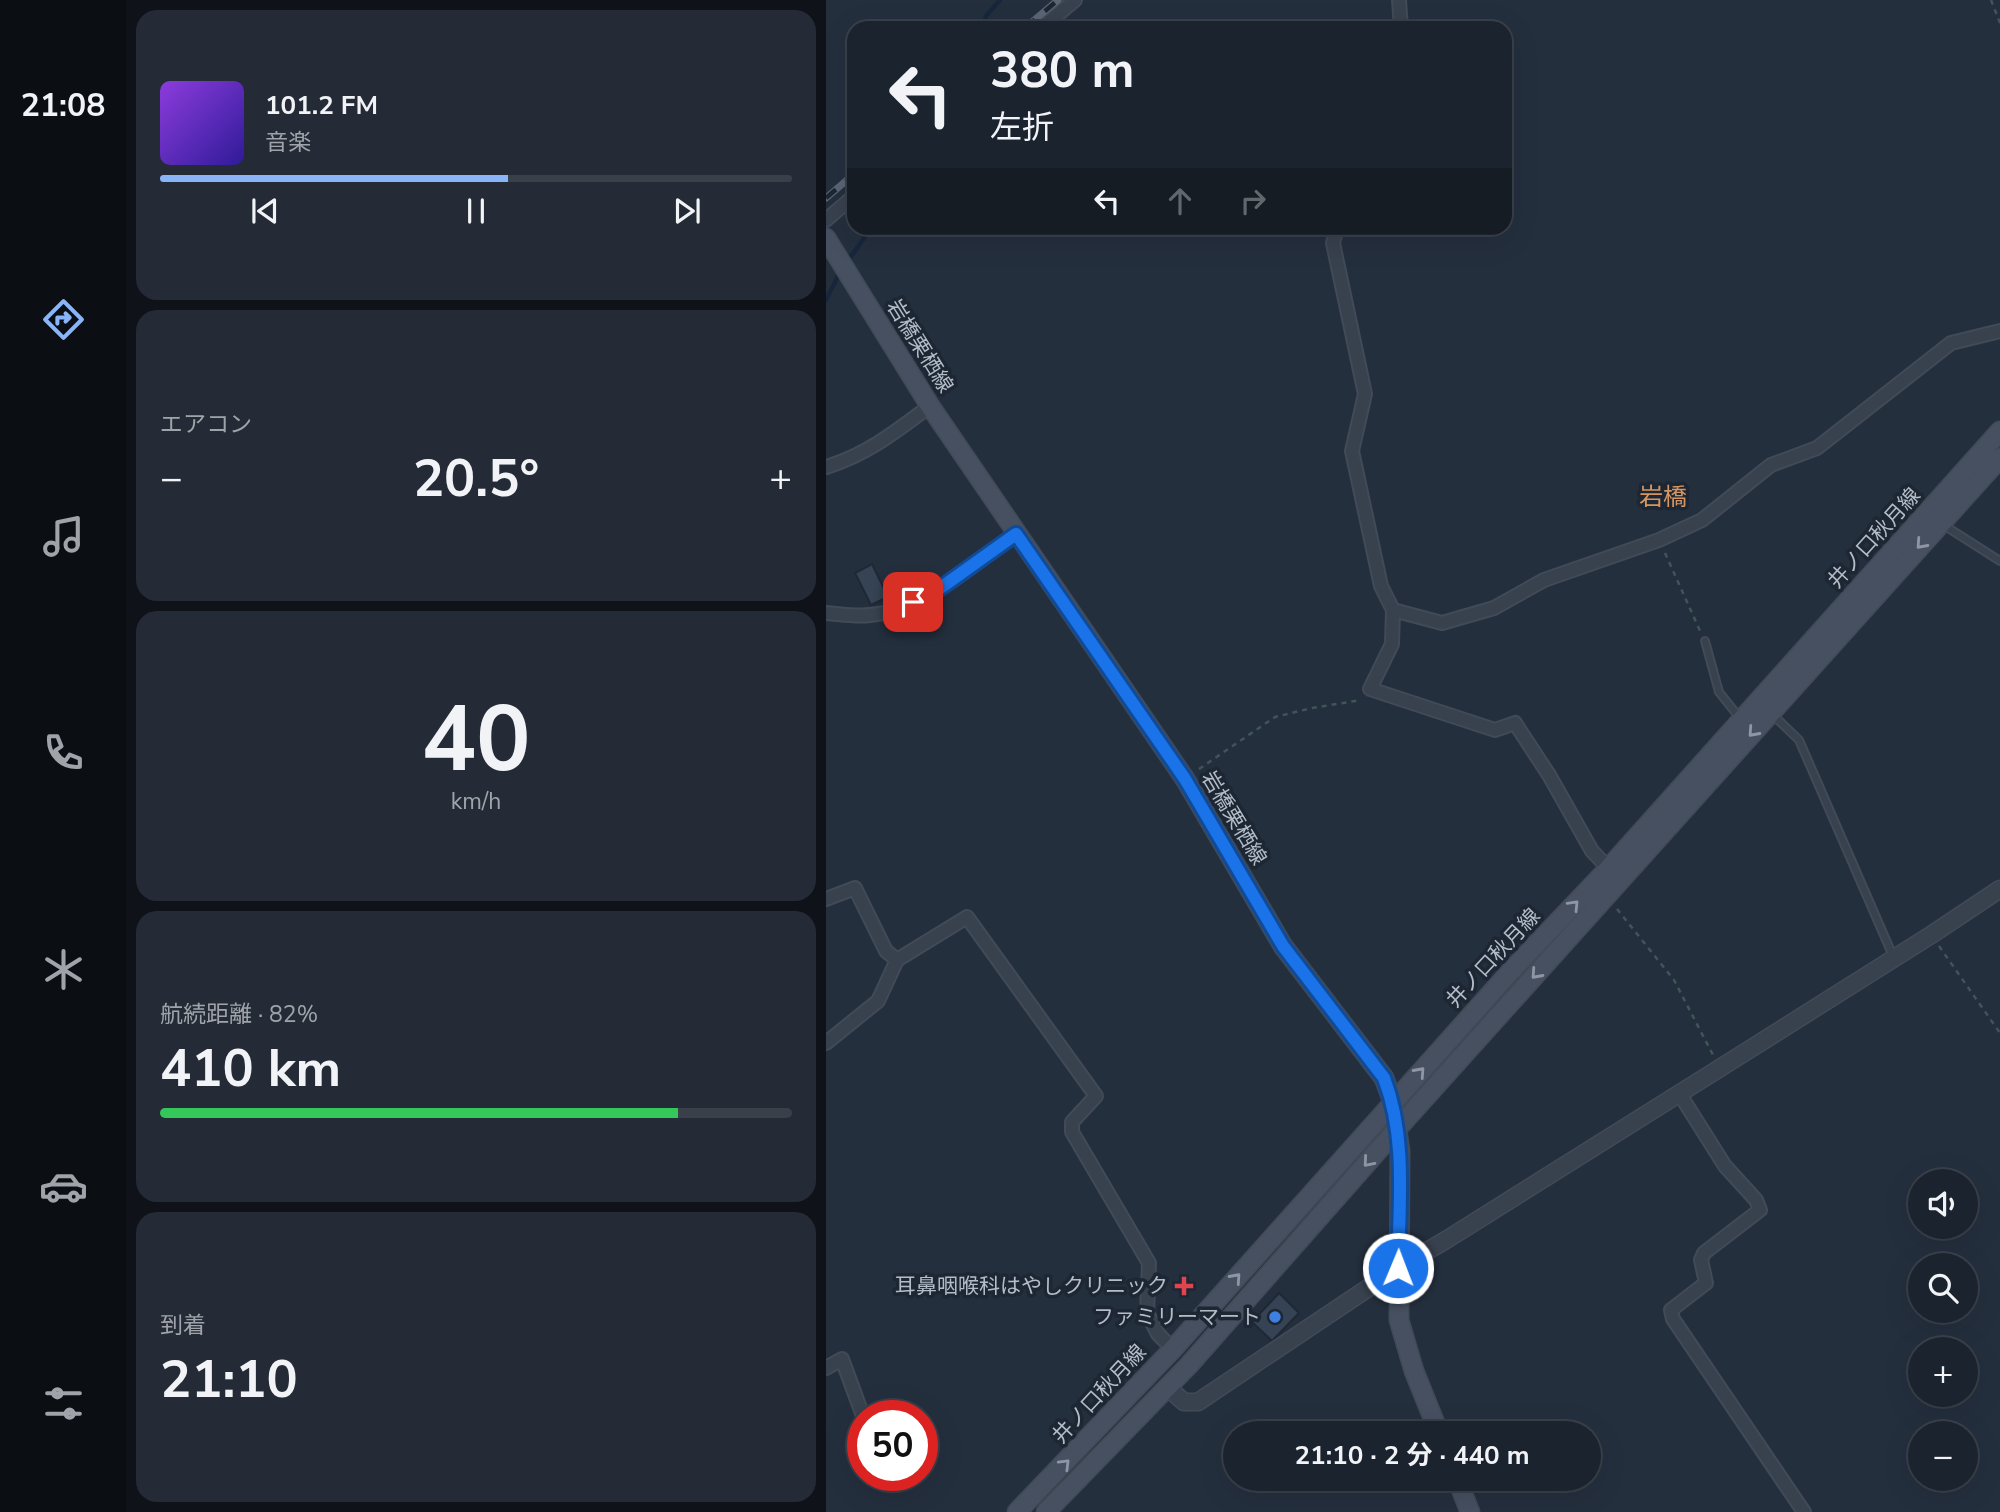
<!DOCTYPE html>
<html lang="ja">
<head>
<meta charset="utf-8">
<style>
  :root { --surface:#1b232e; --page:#242b36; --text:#f1f3f6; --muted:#a0a4aa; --line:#39404a; --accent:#8ab4f8 }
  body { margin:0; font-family:"Nunito Sans","Noto Sans JP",sans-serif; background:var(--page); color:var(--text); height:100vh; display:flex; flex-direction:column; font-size:26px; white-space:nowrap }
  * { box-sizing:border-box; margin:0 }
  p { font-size:23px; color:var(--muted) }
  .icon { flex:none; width:38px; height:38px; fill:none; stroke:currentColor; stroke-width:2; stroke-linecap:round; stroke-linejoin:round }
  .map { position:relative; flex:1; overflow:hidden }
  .sheet { display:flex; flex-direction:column; gap:10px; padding:10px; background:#0f1319; width:700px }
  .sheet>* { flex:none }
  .hud { position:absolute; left:21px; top:21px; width:665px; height:214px; border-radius:21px; box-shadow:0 7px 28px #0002,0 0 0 2px var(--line); background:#1b232e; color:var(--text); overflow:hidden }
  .buttons { position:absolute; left:1082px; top:1169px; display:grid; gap:14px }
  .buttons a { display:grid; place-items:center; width:70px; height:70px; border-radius:50%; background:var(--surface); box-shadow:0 7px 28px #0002,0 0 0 2px var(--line); font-size:35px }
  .speed { position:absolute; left:21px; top:1400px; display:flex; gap:14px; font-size:35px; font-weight:700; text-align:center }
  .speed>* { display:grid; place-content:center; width:91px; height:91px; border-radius:50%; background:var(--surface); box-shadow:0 7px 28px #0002,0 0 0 2px var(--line); line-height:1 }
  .speed .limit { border:10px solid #d22; background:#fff; color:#111 }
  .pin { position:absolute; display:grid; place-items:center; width:60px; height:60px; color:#fff; margin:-30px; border-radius:14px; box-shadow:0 4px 10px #0006 }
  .me { position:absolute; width:77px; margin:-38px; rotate:1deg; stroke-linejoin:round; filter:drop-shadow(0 0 5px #0008) }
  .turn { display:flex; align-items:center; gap:24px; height:147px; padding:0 28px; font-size:32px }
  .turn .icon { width:91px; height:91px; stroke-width:2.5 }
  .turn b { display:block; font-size:49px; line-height:60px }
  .lanes { display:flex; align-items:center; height:66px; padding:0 28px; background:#0003; justify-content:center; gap:35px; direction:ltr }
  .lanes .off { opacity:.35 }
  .big { font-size:52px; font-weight:700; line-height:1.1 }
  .sheet .tile { flex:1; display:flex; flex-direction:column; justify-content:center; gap:10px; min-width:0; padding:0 24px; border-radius:21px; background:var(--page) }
  .sheet .dial { align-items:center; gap:0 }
  .dial b { font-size:91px; line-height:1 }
  .song { display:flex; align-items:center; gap:21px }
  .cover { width:84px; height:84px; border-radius:10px; background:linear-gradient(135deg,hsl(270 70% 55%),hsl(250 70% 35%)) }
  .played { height:7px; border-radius:4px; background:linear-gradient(90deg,var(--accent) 55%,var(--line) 55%) }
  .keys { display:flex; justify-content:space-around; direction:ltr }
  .heat { display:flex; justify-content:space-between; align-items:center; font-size:38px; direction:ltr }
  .charge { height:10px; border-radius:5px; background:linear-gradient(90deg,#34c759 82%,var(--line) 0) }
  .trip { position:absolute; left:397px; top:1421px; width:378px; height:70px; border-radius:35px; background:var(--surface); box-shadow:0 7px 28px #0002,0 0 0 2px var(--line); font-weight:700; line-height:70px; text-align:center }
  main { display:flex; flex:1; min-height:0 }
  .tabs { display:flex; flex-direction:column; width:126px; justify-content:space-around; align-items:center; background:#0b0e12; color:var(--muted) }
  .tabs .icon { width:49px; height:49px }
  .tabs .on { color:var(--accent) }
  .tabs b { font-size:32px; color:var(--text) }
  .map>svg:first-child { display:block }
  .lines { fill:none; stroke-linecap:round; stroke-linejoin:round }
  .stream { stroke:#17263c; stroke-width:4.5 }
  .building { fill:#364354; stroke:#1f2835; stroke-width:2 }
  .service-casing { stroke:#414a57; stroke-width:10 }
  .minor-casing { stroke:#414a57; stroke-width:16 }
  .tertiary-casing { stroke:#414a57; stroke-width:19 }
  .secondary-casing { stroke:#414a57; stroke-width:21 }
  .path { stroke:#3f5557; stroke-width:2.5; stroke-dasharray:5 5; stroke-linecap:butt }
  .service { stroke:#38414e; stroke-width:6 }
  .minor { stroke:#38414e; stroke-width:12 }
  .tertiary { stroke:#38414e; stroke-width:16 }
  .secondary { stroke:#465061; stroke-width:18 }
  .rail-casing { stroke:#5a6575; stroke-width:7 }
  .rail { stroke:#1d2633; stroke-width:4.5; stroke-dasharray:13; stroke-linecap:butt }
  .oneway { stroke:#8e96a5 }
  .route-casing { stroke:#114b97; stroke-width:18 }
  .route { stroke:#1a73e8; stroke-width:12 }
  .health-dot { fill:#e0444e; stroke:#1d2633; stroke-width:2.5 }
  .shop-dot { fill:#3f7fe0; stroke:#1d2633; stroke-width:2.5 }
  .labels { text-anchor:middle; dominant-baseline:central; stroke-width:7; stroke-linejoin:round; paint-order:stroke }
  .street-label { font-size:21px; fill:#b4bcc9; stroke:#1d2633 }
  .poi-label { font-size:21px; fill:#b4bcc9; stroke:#1d2633; text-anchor:end }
  .quarter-label { font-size:24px; fill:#d59563; stroke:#1d2633 }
</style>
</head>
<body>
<main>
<nav class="tabs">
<b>21:08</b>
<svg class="icon on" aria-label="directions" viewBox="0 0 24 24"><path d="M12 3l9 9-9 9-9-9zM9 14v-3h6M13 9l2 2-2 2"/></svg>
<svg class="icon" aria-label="music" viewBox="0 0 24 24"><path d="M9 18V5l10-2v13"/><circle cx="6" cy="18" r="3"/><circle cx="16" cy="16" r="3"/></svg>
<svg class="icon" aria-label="phone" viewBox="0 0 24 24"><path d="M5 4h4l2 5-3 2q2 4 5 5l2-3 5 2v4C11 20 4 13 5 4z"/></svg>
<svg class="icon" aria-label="climate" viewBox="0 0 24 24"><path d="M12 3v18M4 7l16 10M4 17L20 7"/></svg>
<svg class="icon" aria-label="car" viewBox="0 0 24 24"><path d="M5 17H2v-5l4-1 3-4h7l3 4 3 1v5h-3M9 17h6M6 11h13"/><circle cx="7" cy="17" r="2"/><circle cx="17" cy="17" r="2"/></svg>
<svg class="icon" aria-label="filters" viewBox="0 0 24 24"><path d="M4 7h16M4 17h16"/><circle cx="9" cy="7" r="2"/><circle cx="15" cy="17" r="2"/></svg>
</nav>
<section class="sheet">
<div class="tile">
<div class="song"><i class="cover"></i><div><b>101.2 FM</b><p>音楽</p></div></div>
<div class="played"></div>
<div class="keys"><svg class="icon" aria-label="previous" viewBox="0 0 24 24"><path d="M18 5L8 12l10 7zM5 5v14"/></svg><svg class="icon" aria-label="pause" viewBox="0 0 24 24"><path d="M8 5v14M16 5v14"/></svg><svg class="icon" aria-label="next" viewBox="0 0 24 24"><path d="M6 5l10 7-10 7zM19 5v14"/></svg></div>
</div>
<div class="tile"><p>エアコン</p>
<div class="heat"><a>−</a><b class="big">20.5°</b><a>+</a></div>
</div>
<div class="tile dial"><b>40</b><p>km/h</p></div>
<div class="tile"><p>航続距離 · 82%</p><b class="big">410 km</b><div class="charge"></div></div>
<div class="tile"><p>到着</p><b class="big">21:10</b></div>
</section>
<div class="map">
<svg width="1174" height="1512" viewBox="0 0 1174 1512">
  <rect width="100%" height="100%" fill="#242f3e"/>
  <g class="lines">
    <g class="stream">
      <polyline points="158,28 160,16 174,0"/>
      <polyline points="24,258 45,228"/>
      <polyline points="0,300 12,276"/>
    </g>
  </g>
  <g class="building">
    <polygon points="46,564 62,597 45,605 29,573"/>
    <polygon points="453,1293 473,1313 446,1341 426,1322"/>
  </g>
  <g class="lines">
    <g class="service-casing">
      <g id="service">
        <polyline points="1116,524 1174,561"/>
        <polyline points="879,641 893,692 913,717"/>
        <polyline points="947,715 973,740 1067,956"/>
      </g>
    </g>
    <g class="minor-casing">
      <g id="minor">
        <polyline points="573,0 575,28"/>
        <polyline points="216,28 249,0"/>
        <polyline points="0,220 28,196"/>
        <polyline points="511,228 507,243 539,394 526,451 555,586 567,610 566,644 544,689 669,730 689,723 723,775 766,851 786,872"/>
        <path d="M 0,467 C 40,455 71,431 104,406"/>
        <polyline points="567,610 616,623 668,608 718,580 833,540 876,520 945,465 991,448 1125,343 1174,331"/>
        <path d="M 0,613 C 14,614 30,617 44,615 C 99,610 146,565 190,534"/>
        <polyline points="0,899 29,888 60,951 71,960 141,917 270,1096 246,1122 246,1132 323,1263 321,1313 332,1334 347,1349"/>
        <polyline points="0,1043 52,1001 71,960"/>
        <polyline points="853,1093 899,1166 930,1200 934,1210 878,1253 875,1260 880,1283 845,1310 847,1319 978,1512"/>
        <polyline points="0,1368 16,1359 37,1416"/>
      </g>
    </g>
    <g class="tertiary-casing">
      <polyline id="tertiary" points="342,1388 358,1402 372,1402 572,1268 620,1240 894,1068 1105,935 1174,889"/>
    </g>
    <g class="secondary-casing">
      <g id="secondary">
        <polyline points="0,238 104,406 359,779 457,946 558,1078 567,1102 574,1151 573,1320 588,1371 613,1433"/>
        <polyline points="631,1479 644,1512"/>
        <polyline points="191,1512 347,1349 684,972 782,869 1174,431"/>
        <polyline points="220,1512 363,1365 571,1129 1174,458"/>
      </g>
    </g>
    <g class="path">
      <polyline points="1165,0 1174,23"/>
      <polyline points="839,553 875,633"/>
      <polyline points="373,769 449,717 486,708 529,701 533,698"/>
      <polyline points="791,909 848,980 887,1055"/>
      <polyline points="1113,946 1174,1033"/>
    </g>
    <use href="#service" class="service"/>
    <use href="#minor" class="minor"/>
    <use href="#tertiary" class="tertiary"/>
    <use href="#secondary" class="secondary"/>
    <g class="rail-casing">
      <g id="rail">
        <polyline points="199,28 232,0"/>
        <polyline points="0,198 28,174"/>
      </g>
    </g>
    <use href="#rail" class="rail"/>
  </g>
  <defs><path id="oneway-chevron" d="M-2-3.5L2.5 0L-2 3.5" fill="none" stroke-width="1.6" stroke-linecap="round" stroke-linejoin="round" transform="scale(1.75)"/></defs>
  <g class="oneway">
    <use href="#oneway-chevron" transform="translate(1095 544) rotate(132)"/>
    <use href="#oneway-chevron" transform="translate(927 732) rotate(132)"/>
    <use href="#oneway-chevron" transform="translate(748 905) rotate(-46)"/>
    <use href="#oneway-chevron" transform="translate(710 974) rotate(132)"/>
    <use href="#oneway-chevron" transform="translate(594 1072) rotate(-48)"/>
    <use href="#oneway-chevron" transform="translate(542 1162) rotate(131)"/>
    <use href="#oneway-chevron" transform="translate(410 1278) rotate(-48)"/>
    <use href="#oneway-chevron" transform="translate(239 1464) rotate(-45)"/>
  </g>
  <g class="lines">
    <g class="route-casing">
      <path id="route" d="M 87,602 L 106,594 L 190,534 L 359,779 L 457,946 L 558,1078 C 581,1138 573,1204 572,1268"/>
    </g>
    <use href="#route" class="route"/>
  </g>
  <path class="health-dot" d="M354.5 1275.5h7v7h7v7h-7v7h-7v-7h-7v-7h7z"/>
  <circle class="shop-dot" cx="449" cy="1317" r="7"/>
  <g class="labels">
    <g class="street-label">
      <text transform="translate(94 346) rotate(58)">岩橋栗栖線</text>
      <text transform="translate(1048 538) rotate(-48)">井ノ口秋月線</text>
      <text transform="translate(408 818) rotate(59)">岩橋栗栖線</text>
      <text transform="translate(667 958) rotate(-47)">井ノ口秋月線</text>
      <text transform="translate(273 1394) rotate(-47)">井ノ口秋月線</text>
    </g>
    <g class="poi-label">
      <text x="342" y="1286">耳鼻咽喉科はやしクリニック</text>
      <text x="435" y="1317">ファミリーマート</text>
    </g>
    <g class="quarter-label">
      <text x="837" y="497">岩橋</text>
    </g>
  </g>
</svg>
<div class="buttons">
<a><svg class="icon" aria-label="sound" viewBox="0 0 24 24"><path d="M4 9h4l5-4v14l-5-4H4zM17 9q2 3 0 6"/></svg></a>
<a><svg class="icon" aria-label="search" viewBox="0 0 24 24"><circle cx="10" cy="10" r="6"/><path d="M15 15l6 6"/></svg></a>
<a>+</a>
<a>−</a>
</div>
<div class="speed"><div class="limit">50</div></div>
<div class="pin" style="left:87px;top:602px;background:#d93025"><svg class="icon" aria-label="arrive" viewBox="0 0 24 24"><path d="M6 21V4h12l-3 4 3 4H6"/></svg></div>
<svg class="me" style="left:572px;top:1268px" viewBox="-20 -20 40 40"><circle r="17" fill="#1a73e8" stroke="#fff" stroke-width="3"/><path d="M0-11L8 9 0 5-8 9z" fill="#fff"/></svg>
<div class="trip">21:10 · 2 分 · 440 m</div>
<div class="hud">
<div class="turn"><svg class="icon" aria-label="left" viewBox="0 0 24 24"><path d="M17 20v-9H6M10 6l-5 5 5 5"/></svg><div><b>380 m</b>左折</div></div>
<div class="lanes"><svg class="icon" aria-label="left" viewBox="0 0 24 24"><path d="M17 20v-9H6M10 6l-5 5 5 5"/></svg><svg class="icon off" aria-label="ahead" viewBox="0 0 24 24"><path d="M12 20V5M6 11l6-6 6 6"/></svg><svg class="icon off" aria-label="right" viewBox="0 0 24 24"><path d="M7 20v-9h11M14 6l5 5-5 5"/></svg></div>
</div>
</div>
</main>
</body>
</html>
